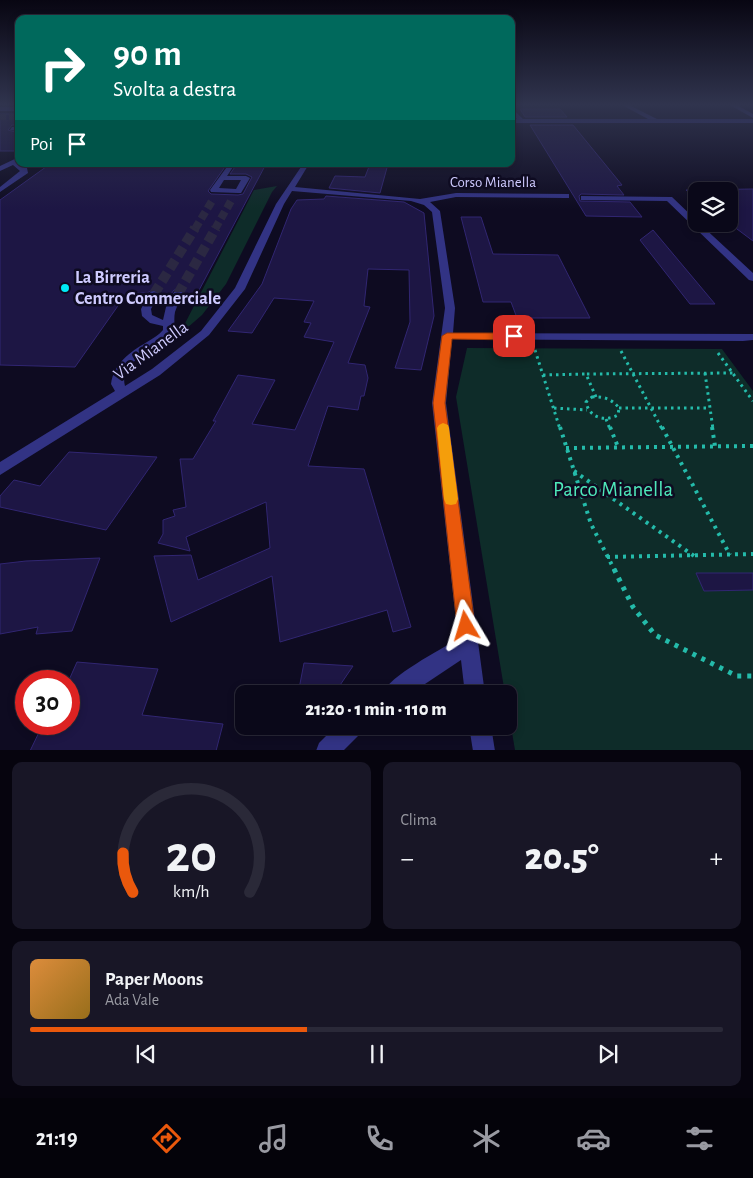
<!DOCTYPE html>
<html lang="it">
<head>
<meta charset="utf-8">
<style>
  :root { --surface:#0a0819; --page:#181626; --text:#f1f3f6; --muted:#999aa2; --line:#2a2938; --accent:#ea580c }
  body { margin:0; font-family:"Alegreya Sans",sans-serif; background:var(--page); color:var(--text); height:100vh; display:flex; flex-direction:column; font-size:19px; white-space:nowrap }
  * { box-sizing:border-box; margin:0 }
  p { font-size:16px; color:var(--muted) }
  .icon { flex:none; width:28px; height:28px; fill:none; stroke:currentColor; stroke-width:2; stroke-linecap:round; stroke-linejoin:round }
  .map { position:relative; height:750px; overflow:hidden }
  .details { display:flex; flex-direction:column; gap:12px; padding:12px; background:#06040e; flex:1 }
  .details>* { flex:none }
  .banner { position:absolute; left:15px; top:15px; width:500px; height:152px; border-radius:10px; box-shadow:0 2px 8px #0003,0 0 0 1px var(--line); background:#00695c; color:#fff; overflow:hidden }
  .controls { position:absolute; left:688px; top:182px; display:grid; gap:10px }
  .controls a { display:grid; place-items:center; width:50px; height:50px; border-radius:10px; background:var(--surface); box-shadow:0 2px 8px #0003,0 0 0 1px var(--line); font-size:25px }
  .speed { position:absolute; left:15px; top:670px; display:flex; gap:10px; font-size:25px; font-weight:700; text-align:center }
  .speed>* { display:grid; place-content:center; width:65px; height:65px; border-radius:50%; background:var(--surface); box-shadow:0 2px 8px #0003,0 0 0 1px var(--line); line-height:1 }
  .speed .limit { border:8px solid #d22; background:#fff; color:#111 }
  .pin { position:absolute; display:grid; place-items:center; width:42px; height:42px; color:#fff; margin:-21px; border-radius:10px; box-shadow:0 2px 8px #0006 }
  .me { position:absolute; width:55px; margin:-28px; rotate:353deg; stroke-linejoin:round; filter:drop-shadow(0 0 4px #0008) }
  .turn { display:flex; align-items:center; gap:18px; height:105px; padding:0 15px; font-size:22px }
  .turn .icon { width:65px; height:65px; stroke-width:2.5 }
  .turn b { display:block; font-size:35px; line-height:42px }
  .then { display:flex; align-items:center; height:48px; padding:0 15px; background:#0003; gap:10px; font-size:19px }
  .big { font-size:38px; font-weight:800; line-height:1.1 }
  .details .widget { flex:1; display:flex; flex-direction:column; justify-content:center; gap:8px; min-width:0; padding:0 18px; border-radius:10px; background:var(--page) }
  .details .dial { align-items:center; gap:0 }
  .dial svg { height:130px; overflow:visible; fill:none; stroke:var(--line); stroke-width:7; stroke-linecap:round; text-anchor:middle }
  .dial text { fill:var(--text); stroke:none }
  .song { display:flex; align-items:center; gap:15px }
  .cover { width:60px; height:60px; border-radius:8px; background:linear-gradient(135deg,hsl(30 70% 55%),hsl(40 70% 35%)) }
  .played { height:5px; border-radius:2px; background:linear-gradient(90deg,var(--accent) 40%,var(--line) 40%) }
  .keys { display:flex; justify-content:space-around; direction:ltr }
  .heat { display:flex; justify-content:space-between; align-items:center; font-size:28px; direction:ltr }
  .details .tiles { flex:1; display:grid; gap:12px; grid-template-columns:1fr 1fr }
  .widget:last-child { grid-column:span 2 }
  .trip { position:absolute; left:235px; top:685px; width:282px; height:50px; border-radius:10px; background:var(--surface); box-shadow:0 2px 8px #0003,0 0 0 1px var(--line); font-weight:800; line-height:50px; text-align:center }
  .tabs { display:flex; height:80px; justify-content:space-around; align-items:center; background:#04030a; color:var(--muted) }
  .tabs .icon { width:35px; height:35px }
  .tabs .on { color:var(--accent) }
  .tabs b { font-size:22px; color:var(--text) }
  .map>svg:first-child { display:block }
  .green { fill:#0e2c29 }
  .building { fill:#1d1644; stroke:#312672 }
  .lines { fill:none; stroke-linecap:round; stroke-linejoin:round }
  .minor-tunnel-far2 { stroke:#2b2842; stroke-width:6; stroke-dasharray:6 3; stroke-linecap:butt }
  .minor-tunnel-far1 { stroke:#2b2842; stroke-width:8; stroke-dasharray:8 4; stroke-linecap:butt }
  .minor-tunnel { stroke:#2b2842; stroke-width:10; stroke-dasharray:10 5; stroke-linecap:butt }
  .path-far2 { stroke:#24bbaa; stroke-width:3; stroke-dasharray:2.5 4; stroke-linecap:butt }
  .path-far1 { stroke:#24bbaa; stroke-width:4; stroke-dasharray:3 5; stroke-linecap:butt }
  .path { stroke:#24bbaa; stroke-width:5; stroke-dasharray:4 6; stroke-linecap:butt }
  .minor { fill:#323384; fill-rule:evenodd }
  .route { fill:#ea580c; stroke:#983908 }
  .slow { fill:#f59e0b }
  .poi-dot { fill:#00eaf6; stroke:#0e0b21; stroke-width:2 }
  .labels { text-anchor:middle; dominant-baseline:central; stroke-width:5; stroke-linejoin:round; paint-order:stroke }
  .far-street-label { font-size:15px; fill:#cfcbff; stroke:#0e0b21 }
  .poi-label { font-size:18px; font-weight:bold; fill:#cfcbff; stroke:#0e0b21; text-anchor:start }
  .street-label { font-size:18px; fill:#cfcbff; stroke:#0e0b21 }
  .near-park-label { font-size:21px; fill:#4ee8ba; stroke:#0e0b21 }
</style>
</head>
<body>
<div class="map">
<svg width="753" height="751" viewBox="0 0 753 751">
  <rect width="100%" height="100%" fill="#0e0b21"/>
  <g class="green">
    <polygon points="277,186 272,192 226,284 202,315 179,335 254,190"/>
    <polygon points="467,348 722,349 753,391 753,750 515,750 509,715 509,694 505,694 456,397"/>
  </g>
  <g class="building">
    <polygon points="520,109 560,109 567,117 525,117"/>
    <polygon points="0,114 19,114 19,125 12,125 8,130 19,133 19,151 0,151"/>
    <polygon points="530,125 573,125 622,185 617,186 624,195 581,194 579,196 580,201 630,202 642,217 586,216"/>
    <polygon points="50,164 227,164 208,191 211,194 238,195 243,194 252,177 246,174 230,174 237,164 266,164 197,294 185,294 182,290 174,290 171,294 161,294 154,289 147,293 127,293 75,367 0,365 0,200"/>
    <polygon points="370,164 388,164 380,193 329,188 335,176 365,177"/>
    <polygon points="753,189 753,241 729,223 729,191 696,191 696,198 686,190"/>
    <polygon points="326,196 404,202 424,213 434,316 421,370 395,368 410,322 409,270 368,269 364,306 370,307 348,363 365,365 368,378 364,396 361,396 358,410 328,406 308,466 364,469 411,627 393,632 387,610 280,642 272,576 171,622 154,556 191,555 198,580 270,548 266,502 186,537 190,551 158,543 163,534 163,520 175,516 173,510 186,507 180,459 193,459 216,421 213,421 238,375 275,380 252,424 295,430 334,342 304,337 311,323 304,322 314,301 274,298 252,333 228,331 262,284 291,209 297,200 324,199"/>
    <polygon points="461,217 481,217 493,254 558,255 590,318 517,318 511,302 483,302"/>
    <polygon points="653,230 715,304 690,304 640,240"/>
    <polygon points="69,452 157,457 106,530 0,507 0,496 14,480 40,486"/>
    <polygon points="100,558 72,631 36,634 38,627 0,634 0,564 26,561"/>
    <polygon points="696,573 753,573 753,590 704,591"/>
    <polygon points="77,662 158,669 142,715 223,724 216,751 30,751 43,724 69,724 69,680"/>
    <polygon points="304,663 353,666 334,694 298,694"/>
  </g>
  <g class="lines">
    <polyline class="minor-tunnel-far2" points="0,117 19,117"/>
    <g class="minor-tunnel-far1">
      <polyline points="195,229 212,201"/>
      <polyline points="215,229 231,201"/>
    </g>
    <g class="minor-tunnel">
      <polyline points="154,294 195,228"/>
      <polyline points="178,294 216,228"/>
    </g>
    <g class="path-far2">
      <polyline points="535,350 560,429"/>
      <polyline points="621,351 662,429"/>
      <polyline points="718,353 753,401"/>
      <polyline points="705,373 713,429"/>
      <polyline points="543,375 586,374"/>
      <path d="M 592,397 C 603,396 612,399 619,408 L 618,415 C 605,422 589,418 586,402 Z"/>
      <polyline points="596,397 586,374 733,373"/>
      <polyline points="554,408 587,410"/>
      <polyline points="619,408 708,408"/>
      <polyline points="606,419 610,429"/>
    </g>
    <g class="path-far1">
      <polyline points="560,427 591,524 615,571"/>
      <polyline points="610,427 618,447"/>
      <polyline points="662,427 730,555"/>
      <polyline points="712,427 715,446"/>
      <polyline points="566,448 753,446"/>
      <polyline points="574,471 694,556"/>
      <polyline points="607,557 753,554"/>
    </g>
    <polyline class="path" points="614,569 633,607 655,635 737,676 753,676"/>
    <g class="minor">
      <polygon points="620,104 627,104 657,119 753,119 753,123 511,123 511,119 517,119 511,113 511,107 523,119 648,119"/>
      <polygon points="728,104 735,104 753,114 753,118"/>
      <rect x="0" y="107" width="19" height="4"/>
      <polygon points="12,127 19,127 19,131 10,130"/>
      <polygon points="19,157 19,164 27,168 28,173 0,192 0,187 20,171 13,165 0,171 0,166"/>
      <path d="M 229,164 L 235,164 L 227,176 L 246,176 L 250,178 L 241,193 L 238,193 L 211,192 L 210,190 ZM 224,180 L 241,180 L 236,189 L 219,188 Z"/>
      <path d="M 303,164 L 309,164 L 295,187 L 420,199 L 456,193 L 569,194 L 569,198 L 566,198 L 456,197 L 430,202 L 440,211 L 455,308 L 453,333 L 753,334 L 753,340 L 743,341 L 452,339 L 446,403 L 485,694 L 465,694 L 461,660 L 410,694 L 382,694 C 389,676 440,650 458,639 L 432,403 L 445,308 L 432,212 L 424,205 L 411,201 L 292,191 L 284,204 L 245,289 L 209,335 L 160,375 L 0,475 L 0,462 L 115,391 L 111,384 C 114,363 130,352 147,342 C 153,338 159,335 163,330 L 163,326 L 150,323 L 142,316 L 141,309 L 150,292 L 154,291 L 159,294 L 151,309 L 152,315 L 163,320 L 166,307 L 174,292 L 182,292 L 183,294 C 180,300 177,306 175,312 C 173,321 177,331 170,338 C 156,350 118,361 125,386 L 152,369 L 201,331 L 235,288 L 276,204 Z"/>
      <polygon points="581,196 672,197 696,220 696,224 700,224 753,273 753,281 749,280 667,201 584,200 581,200"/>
      <polygon points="336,726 363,726 360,734 343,751 316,751 319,743"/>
      <polygon points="469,726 491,726 495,751 473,751"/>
    </g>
  </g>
  <linearGradient id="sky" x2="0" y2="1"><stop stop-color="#080612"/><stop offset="0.5" stop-color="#30344e"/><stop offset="1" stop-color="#30344e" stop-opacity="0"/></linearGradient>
  <rect width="753" height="209" fill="url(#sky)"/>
  <polygon class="route" points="447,333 514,333 519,336 514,340 452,339 445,403 475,626 472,632 466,634 460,632 457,626 433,403 442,336"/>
  <polygon class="slow" points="443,423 448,425 449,428 458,499 456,504 451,505 446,504 444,499 437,428 439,425"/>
  <circle class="poi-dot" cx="65" cy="288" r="5"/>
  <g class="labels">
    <g class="far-street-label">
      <text x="493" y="182">Corso Mianella</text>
    </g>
    <g class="poi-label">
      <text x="75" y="278">La Birreria<tspan x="75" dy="21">Centro Commerciale</tspan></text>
    </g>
    <g class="street-label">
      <text transform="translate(151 351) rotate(-36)">Via Mianella</text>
    </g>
    <g class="near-park-label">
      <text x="613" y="489">Parco Mianella</text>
    </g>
  </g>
</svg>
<div class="controls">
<a><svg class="icon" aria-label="layers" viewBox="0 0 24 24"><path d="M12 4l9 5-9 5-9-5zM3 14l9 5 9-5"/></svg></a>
</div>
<div class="speed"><div class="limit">30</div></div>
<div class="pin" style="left:514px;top:336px;background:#d93025"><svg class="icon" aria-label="arrive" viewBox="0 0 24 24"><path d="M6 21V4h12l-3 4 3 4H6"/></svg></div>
<svg class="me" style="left:466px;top:626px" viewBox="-20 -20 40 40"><path d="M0-17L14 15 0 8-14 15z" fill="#ea580c" stroke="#fff" stroke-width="4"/></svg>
<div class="trip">21:20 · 1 min · 110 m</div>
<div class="banner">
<div class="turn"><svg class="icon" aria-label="right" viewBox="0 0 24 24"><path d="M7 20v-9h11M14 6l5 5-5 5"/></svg><div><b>90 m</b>Svolta a destra</div></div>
<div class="then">Poi<svg class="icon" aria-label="arrive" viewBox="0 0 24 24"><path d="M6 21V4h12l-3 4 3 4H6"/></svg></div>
</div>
</div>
<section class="details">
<div class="tiles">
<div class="widget dial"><svg viewBox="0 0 100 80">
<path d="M14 69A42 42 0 1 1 86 69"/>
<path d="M14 69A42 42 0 0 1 8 45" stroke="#ea580c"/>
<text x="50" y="56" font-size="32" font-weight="700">20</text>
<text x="50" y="72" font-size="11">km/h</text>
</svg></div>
<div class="widget"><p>Clima</p>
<div class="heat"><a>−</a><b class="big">20.5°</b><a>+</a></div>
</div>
<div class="widget">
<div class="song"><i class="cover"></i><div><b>Paper Moons</b><p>Ada Vale</p></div></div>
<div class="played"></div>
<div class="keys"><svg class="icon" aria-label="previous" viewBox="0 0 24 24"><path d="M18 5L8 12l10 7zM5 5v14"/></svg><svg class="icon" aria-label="pause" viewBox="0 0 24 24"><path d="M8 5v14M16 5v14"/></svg><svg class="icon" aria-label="next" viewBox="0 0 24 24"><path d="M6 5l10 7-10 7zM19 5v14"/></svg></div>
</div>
</div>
</section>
<nav class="tabs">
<b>21:19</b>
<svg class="icon on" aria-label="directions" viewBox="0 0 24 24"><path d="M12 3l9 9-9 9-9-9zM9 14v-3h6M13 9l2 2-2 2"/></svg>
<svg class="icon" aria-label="music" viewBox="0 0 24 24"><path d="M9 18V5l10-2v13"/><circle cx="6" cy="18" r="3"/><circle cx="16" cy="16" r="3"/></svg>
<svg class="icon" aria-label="phone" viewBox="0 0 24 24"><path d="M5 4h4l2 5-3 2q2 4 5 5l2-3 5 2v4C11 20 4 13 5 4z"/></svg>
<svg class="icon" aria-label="climate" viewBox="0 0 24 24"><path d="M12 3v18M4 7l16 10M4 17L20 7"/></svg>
<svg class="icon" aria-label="car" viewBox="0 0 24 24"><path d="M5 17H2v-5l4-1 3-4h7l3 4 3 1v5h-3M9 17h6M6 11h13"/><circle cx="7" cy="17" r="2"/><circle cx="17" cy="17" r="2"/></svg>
<svg class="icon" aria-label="filters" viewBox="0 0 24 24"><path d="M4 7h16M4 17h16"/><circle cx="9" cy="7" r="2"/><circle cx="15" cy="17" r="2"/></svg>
</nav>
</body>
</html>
